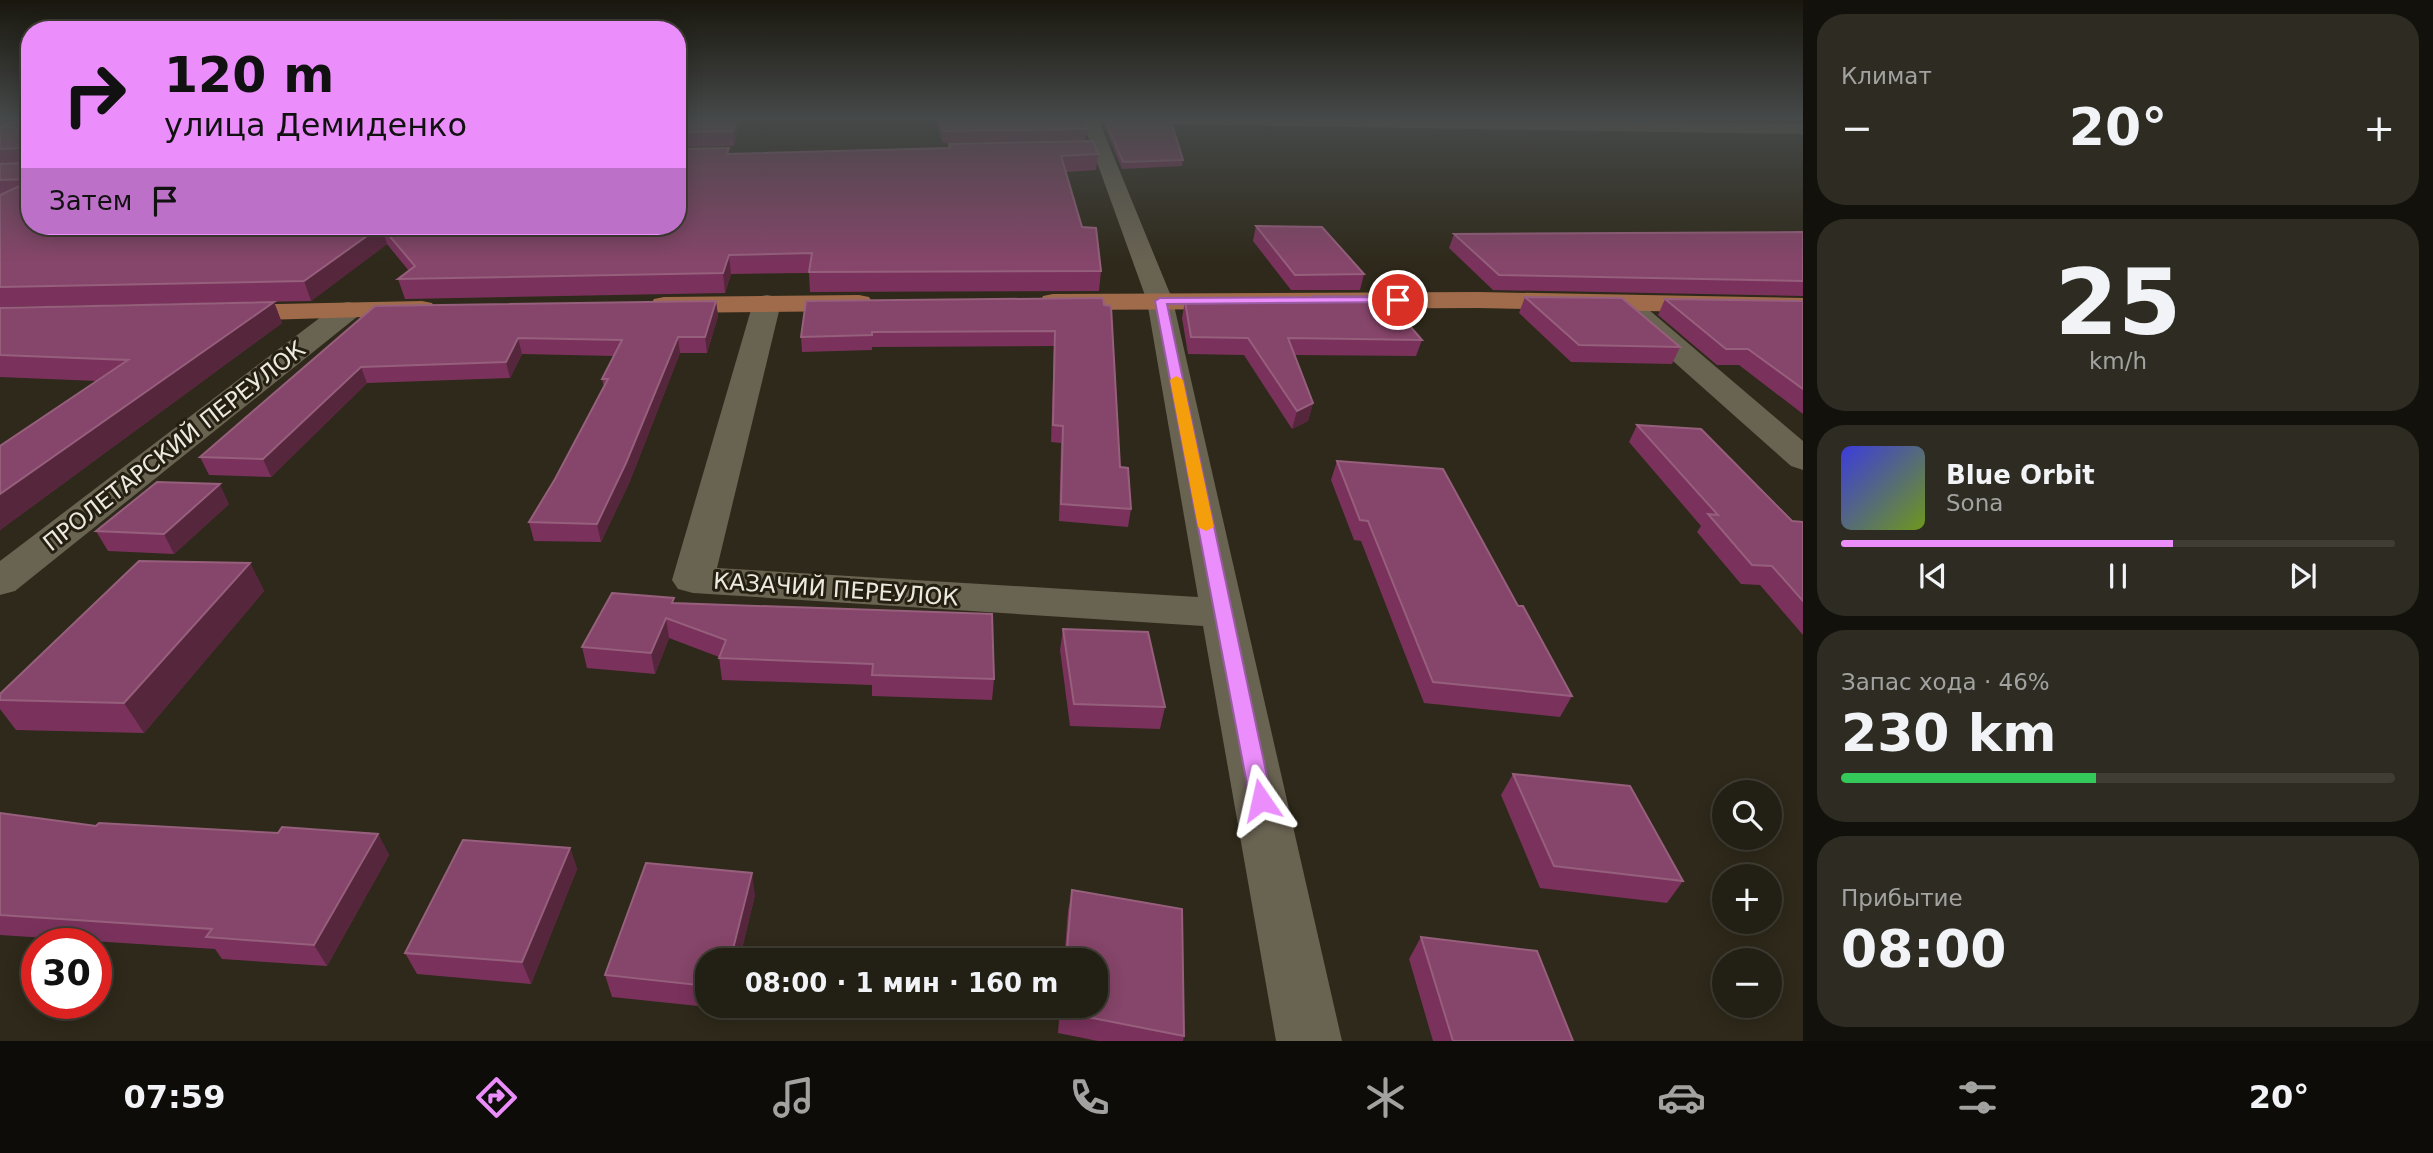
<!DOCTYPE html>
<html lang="ru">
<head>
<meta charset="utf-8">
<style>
  :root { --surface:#221f14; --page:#2e2c22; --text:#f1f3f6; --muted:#a2a2a0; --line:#3f3d34; --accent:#eb8dfb }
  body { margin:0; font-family:"DejaVu Sans",sans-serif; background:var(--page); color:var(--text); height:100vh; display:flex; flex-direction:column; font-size:26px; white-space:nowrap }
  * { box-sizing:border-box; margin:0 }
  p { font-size:23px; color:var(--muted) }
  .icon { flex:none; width:38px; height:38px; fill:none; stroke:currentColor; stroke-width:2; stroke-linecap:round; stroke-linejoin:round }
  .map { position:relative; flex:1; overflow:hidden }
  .sheet { display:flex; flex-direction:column; gap:14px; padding:14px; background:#13110b; width:630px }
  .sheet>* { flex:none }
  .banner { position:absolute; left:21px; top:21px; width:665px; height:214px; border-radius:28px; box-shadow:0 4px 18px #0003,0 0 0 2px var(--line); background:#eb8dfb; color:#111; overflow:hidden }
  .fabs { position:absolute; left:1712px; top:780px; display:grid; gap:14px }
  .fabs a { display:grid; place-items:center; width:70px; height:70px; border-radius:50%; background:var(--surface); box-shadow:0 4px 18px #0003,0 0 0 2px var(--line); font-size:35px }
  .speed { position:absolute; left:21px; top:928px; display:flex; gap:14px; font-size:35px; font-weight:700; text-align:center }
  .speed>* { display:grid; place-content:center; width:91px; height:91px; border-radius:50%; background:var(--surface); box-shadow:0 4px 18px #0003,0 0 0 2px var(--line); line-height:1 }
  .speed .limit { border:10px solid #d22; background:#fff; color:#111 }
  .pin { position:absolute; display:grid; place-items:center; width:60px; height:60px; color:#fff; margin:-30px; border:4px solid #fff; border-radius:50%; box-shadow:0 2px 7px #0007 }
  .me { position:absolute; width:77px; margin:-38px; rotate:349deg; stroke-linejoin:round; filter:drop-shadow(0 0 5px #0008) }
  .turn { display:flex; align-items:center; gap:24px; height:147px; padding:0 28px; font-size:32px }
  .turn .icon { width:91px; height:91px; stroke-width:2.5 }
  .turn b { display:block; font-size:49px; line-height:60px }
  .then { display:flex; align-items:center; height:66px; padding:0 28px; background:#0003; gap:14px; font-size:26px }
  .big { font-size:52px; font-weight:700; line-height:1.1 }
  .sheet .tile { flex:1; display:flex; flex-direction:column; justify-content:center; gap:10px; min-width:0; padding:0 24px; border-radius:28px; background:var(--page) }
  .sheet .dial { align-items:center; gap:0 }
  .dial b { font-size:91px; line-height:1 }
  .song { display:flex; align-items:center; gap:21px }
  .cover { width:84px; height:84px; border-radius:10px; background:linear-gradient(135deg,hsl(240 70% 55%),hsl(80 70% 35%)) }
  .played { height:7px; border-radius:4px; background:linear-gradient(90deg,var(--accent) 60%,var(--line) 60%) }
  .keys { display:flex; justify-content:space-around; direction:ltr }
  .heat { display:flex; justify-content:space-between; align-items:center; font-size:38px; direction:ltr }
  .charge { height:10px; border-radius:5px; background:linear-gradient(90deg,#34c759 46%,var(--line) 0) }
  .trip { position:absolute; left:695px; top:948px; width:413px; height:70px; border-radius:28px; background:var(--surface); box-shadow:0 4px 18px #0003,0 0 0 2px var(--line); font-weight:700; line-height:70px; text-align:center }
  .tab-bar { display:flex; height:112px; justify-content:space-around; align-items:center; background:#0e0c08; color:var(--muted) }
  .tab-bar .icon { width:49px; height:49px }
  .tab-bar .selected { color:var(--accent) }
  .tab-bar b { font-size:32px; color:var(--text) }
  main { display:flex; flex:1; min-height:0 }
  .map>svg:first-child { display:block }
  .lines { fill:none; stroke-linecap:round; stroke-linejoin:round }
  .minor { fill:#696352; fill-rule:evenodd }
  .major { fill:#a06b4a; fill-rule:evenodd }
  .wall { fill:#7a325c }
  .shaded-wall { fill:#56263c }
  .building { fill:#86456a; stroke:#965f7c; stroke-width:2 }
  .route { fill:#eb8dfb; stroke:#995ca3; stroke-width:2 }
  .slow { fill:#f59e0b }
  .labels { text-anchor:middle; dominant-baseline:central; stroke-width:6; stroke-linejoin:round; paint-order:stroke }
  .street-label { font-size:23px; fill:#ece9df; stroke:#241f11 }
</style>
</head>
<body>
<main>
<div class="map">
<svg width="1803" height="1041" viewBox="0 0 1803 1041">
  <rect width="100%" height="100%" fill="#2e291a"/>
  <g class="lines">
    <g class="minor">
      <polygon points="1081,118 1406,118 1803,124 1803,134 1100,123 1173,301 1342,1041 1276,1041 1203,626 693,593 678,589 672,580 753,303 757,297 767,295 777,297 781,303 717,568 1198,597 1147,301"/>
      <polygon points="348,302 358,304 362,310 358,316 15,591 0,595 0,561 338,304"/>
      <polygon points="1638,307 1648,309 1803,441 1803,470 1791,466 1628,321 1624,315 1628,309"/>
    </g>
    <g class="major">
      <polygon points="1478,292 1803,298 1803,314 1478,308 1053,310 1043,308 1040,302 1043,296 1053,294"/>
      <polygon points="859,295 869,297 873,303 869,309 859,311 664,313 654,311 650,305 654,299 664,297"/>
      <polygon points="422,301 432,303 436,309 432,315 227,321 217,319 213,313 217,307 227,305"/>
    </g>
  </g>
  <g class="wall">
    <polygon points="0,118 30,118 30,226 730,154 948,148 949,144 1098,154 1096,170 1066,172 1082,227 1101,271 1099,291 810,292 809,273 731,274 725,293 405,299 398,279 409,271 387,244 311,301 0,307"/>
    <polygon points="677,118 741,118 734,146 677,147"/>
    <polygon points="935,118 1083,118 1087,129 1085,140 943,143"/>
    <polygon points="1105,120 1183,160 1182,166 1122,169 1104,126"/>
    <polygon points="1256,226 1364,274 1360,290 1291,290 1253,241"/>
    <polygon points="1803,232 1803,296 1493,290 1449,248 1454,234"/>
    <polygon points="1313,296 1422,340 1416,356 1294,355 1313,403 1308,421 1292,429 1244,355 1188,354 1182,318 1185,301 1312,301"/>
    <polygon points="1525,297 1680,347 1672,364 1571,362 1519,313"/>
    <polygon points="1103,298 1120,467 1131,509 1128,527 1059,521 1061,443 1051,442 1054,346 872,347 872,350 802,352 801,337"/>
    <polygon points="1665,299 1803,301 1803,414 1739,365 1717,365 1658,315"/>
    <polygon points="716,301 718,316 707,353 680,353 630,481 601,542 534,541 529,522 555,479 604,387 602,379 614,356 522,354 510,378 367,383 271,477 209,475 200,457 375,306"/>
    <polygon points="274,302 282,323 0,530 0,446 97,381 0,377 0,308"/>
    <polygon points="1637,425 1792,521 1803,522 1803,635 1760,585 1741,584 1697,532 1701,526 1629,442"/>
    <polygon points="1337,461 1518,606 1572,696 1560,717 1424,703 1361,541 1354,540 1331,480"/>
    <polygon points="229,504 174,554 108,551 96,531"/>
    <polygon points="250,563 264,591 144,733 16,730 0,709 0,700"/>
    <polygon points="675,603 994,679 992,700 872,696 872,685 722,680 719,657 669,638 655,674 587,668 582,647"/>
    <polygon points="1063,629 1165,707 1160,729 1070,726 1060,650"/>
    <polygon points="1513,774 1683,881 1667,903 1540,888 1501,795"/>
    <polygon points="0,813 96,826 278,833 378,834 389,855 327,966 222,959 215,949 0,935"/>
    <polygon points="570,848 577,869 531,984 417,974 405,953"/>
    <polygon points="1072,890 1184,1036 1183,1041 1098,1041 1058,1033 1060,1006 1096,1006 1096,961 1064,961 1068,911"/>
    <polygon points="755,895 739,961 707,961 707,1006 727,1006 727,1009 612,997 605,975"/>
    <polygon points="1421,937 1573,1041 1433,1041 1409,959"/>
  </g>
  <g class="shaded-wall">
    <polygon points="0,118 27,118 0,128"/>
    <polygon points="736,118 741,118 734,146 733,131"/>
    <polygon points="381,226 387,244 311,301 304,281"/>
    <polygon points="729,255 731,274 725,293 723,273"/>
    <polygon points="716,301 718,316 707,353 705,337"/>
    <polygon points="274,302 282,323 0,530 0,494"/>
    <polygon points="678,337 680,353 630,481 601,542 597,524"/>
    <polygon points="518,338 522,354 510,378 506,362"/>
    <polygon points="361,367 367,383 271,477 263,459"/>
    <polygon points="1313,403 1308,421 1292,429 1297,411"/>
    <polygon points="220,484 229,504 174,554 164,534"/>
    <polygon points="250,563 264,591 144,733 124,703"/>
    <polygon points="666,618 669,638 655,674 651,653"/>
    <polygon points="378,834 389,855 327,966 314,945"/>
    <polygon points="570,848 577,869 531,984 522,962"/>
    <polygon points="752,873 755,895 739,961 730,961"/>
  </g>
  <g class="building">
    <polygon points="22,118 30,118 30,179 0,180 0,164 24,163 24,148 0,149 0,126"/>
    <polygon points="677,118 736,118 733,131 677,132"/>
    <polygon points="939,118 1083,118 1087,129 943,131"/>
    <polygon points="1105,120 1171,121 1183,160 1123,162"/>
    <polygon points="1093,141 1098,154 1061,156 1082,227 1096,228 1101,271 809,272 812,253 729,255 723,273 398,279 415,266 381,226 304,281 0,287 0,195 30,181 30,226 677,226 677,149 729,148 727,154 950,148 949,144"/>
    <polygon points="1256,226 1322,227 1364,274 1295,275"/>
    <polygon points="1803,232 1803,281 1499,275 1454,234"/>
    <polygon points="1313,296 1384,296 1422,340 1288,338 1313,403 1297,411 1248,338 1191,337 1185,301 1316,300"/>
    <polygon points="1525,297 1622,298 1680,347 1579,345"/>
    <polygon points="1103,298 1104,305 1111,306 1120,467 1128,468 1131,509 1061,504 1063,426 1053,425 1055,331 872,332 872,335 801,337 806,301"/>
    <polygon points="1665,299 1803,301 1803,389 1748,349 1726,349"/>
    <polygon points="716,301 705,337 678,337 626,463 597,524 529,522 555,479 608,379 602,379 622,340 518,338 506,362 361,367 263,459 200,457 375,306"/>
    <polygon points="274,302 0,494 0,446 128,360 0,355 0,308"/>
    <polygon points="1637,425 1701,429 1792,521 1803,522 1803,601 1772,566 1752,565 1708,514 1718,515"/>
    <polygon points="1337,461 1443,469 1518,606 1523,606 1572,696 1433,682 1368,521 1360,520"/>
    <polygon points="157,482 220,484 164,534 96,531"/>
    <polygon points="139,561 250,563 124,703 0,700 0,694"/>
    <polygon points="612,593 674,598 672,603 992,614 994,679 872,675 873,664 719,658 726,640 666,618 651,653 582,647"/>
    <polygon points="1063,629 1148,632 1165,707 1074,704"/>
    <polygon points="1513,774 1630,786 1683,881 1554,866"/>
    <polygon points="0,813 96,826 99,823 278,833 282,827 378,834 314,945 206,937 212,929 0,915"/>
    <polygon points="463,840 570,848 522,962 405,953"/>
    <polygon points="646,863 752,873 730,961 707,961 707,986 605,975"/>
    <polygon points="1072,890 1182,909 1184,1036 1062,1012 1063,1006 1096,1006 1096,961 1066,961"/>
    <polygon points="1421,937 1537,951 1573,1041 1453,1041"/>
  </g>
  <linearGradient id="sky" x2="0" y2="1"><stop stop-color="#19170e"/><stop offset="0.45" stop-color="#464949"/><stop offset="1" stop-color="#464949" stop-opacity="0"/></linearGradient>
  <rect width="1803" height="263" fill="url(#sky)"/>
  <polygon class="route" points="1398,297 1402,298 1402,302 1167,304 1272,800 1269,806 1261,809 1253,806 1250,800 1155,301 1160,298"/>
  <polygon class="slow" points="1176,376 1183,380 1214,527 1206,531 1198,527 1170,380"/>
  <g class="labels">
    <g class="street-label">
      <text transform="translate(174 446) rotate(-38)">ПРОЛЕТАРСКИЙ ПЕРЕУЛОК</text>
      <text transform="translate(836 589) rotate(4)">КАЗАЧИЙ ПЕРЕУЛОК</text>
    </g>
  </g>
</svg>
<div class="fabs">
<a><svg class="icon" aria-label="search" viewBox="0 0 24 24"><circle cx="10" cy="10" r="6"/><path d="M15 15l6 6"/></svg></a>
<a>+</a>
<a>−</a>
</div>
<div class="speed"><div class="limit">30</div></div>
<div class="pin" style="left:1398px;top:300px;background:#d93025"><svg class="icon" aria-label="arrive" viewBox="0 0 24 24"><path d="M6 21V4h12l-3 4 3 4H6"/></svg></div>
<svg class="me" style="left:1261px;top:800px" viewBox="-20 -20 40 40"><path d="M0-17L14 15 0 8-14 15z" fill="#eb8dfb" stroke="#fff" stroke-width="4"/></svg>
<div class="trip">08:00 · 1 мин · 160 m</div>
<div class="banner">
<div class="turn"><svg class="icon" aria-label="right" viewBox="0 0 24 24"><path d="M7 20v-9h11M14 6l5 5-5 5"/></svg><div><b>120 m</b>улица Демиденко</div></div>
<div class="then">Затем<svg class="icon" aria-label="arrive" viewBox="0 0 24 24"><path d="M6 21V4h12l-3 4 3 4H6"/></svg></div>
</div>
</div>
<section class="sheet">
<div class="tile"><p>Климат</p>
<div class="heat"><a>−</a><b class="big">20°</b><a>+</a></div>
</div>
<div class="tile dial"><b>25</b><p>km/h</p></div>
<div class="tile">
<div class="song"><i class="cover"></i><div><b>Blue Orbit</b><p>Sona</p></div></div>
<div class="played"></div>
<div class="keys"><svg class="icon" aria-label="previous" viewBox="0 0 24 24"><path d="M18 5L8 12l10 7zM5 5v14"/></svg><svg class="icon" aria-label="pause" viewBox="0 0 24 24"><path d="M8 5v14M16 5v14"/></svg><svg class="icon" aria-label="next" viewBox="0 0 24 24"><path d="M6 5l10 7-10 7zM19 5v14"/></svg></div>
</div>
<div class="tile"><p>Запас хода · 46%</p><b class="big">230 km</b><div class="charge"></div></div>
<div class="tile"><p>Прибытие</p><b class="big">08:00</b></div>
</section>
</main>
<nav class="tab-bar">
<b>07:59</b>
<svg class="icon selected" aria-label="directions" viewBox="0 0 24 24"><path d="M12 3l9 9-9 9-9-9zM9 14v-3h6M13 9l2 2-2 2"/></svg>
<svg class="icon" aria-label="music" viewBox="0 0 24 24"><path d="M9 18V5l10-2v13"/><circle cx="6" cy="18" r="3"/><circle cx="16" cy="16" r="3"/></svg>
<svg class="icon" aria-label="phone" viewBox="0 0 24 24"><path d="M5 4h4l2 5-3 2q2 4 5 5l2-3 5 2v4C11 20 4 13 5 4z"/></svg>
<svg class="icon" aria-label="climate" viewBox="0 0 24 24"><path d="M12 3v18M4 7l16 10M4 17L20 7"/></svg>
<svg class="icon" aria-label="car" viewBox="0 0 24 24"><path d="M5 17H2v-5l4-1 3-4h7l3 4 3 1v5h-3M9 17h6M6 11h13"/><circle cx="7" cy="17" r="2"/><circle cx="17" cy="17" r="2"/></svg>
<svg class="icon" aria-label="filters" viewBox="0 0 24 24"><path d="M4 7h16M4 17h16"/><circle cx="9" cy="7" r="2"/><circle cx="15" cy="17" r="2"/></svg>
<b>20°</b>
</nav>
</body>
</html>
